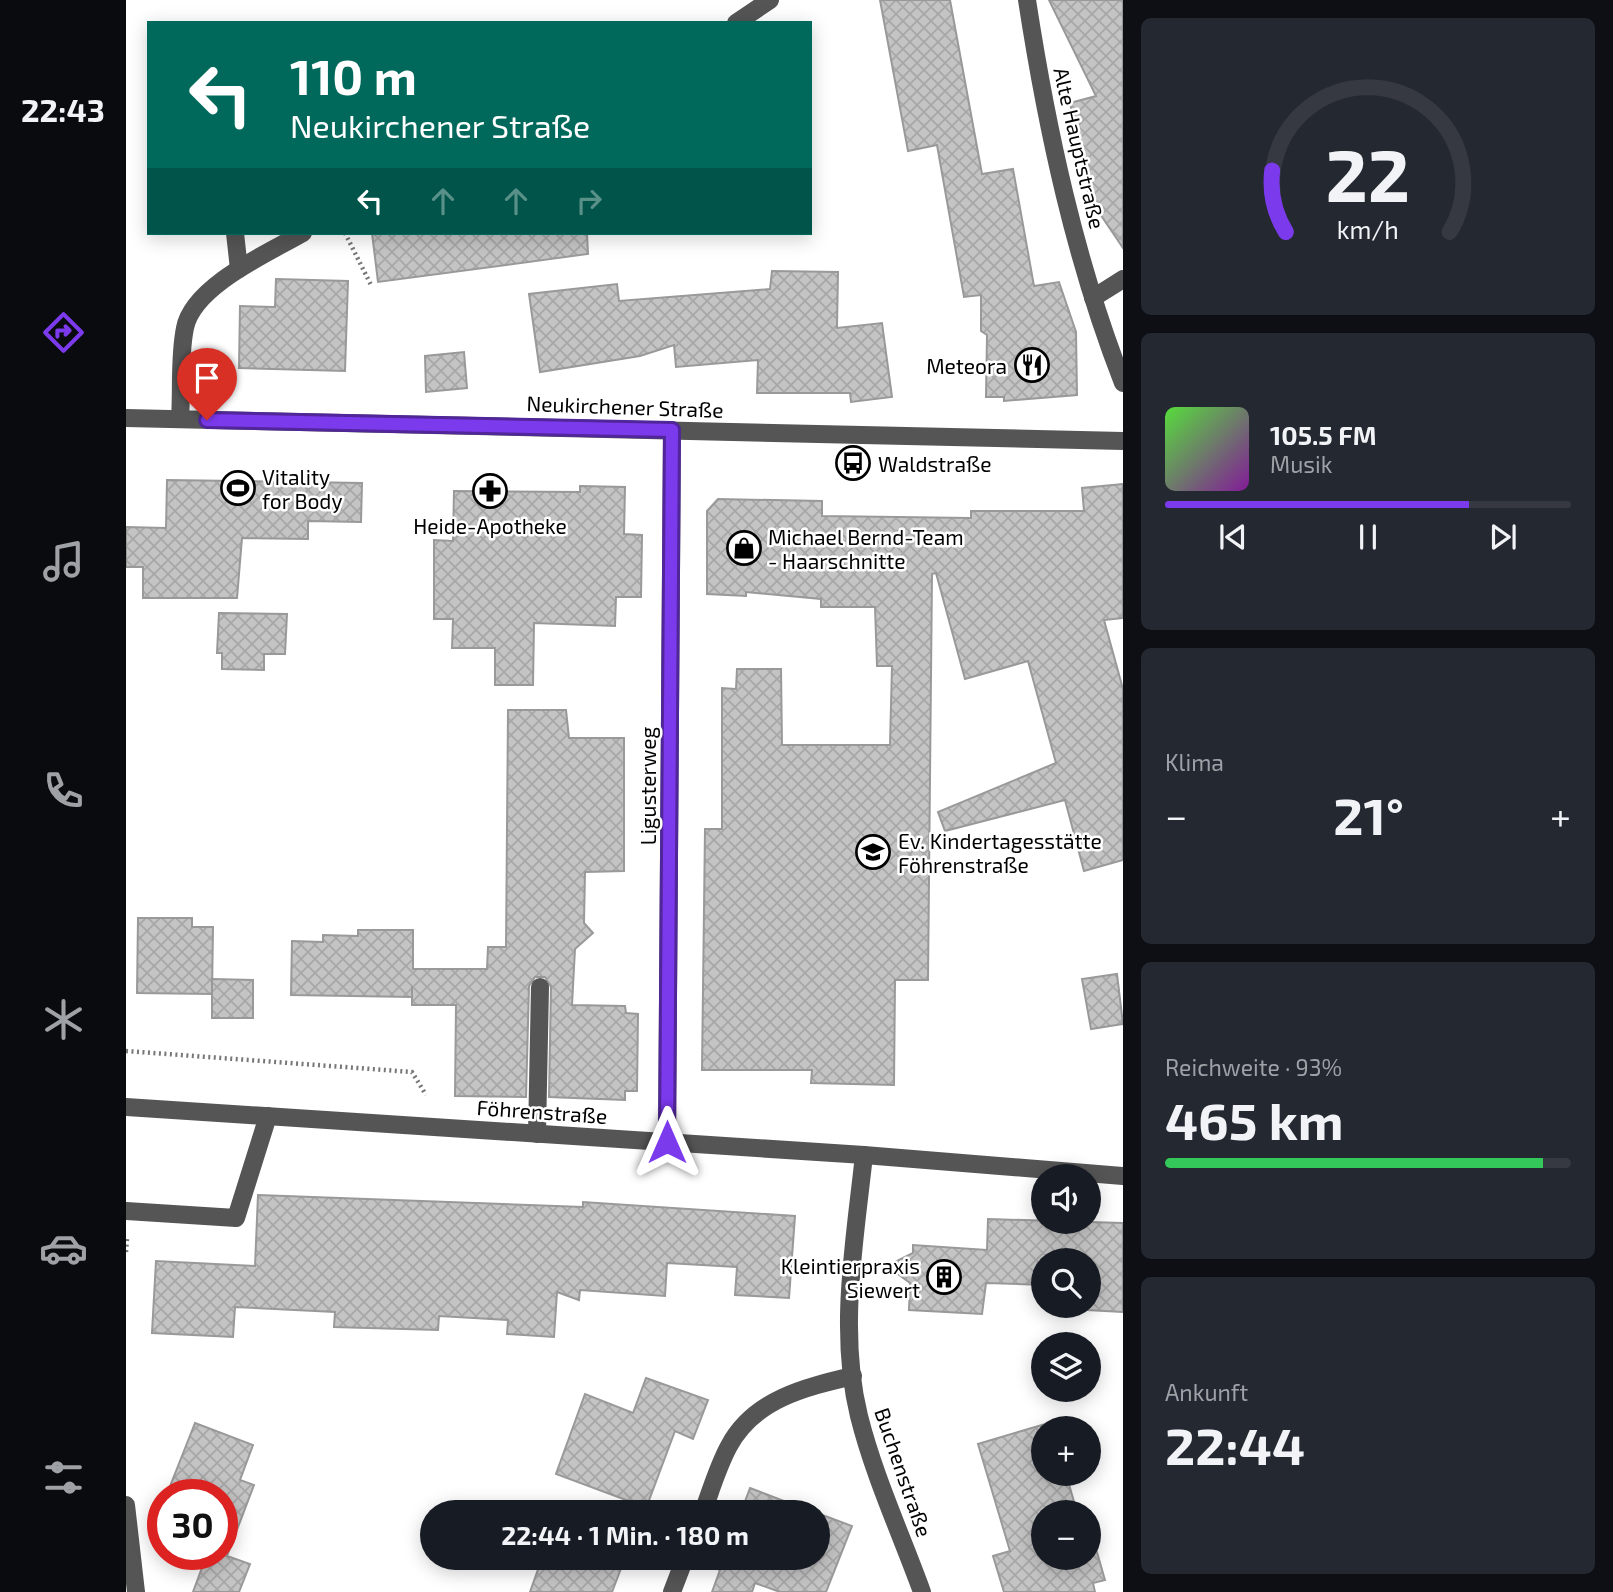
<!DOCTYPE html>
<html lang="de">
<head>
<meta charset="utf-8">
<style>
  :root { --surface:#171b24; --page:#242831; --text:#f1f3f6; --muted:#9ea1a6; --line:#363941; --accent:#7c3aed }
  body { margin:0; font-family:"Exo 2",sans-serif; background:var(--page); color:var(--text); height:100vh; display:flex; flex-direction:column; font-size:26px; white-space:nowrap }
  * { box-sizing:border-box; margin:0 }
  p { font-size:23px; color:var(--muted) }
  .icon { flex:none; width:38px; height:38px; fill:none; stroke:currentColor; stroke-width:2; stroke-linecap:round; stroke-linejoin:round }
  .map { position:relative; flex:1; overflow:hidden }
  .sheet { display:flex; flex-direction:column; gap:18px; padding:18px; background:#0d0f14; width:490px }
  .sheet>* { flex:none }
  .guide { position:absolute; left:21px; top:21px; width:665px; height:214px; border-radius:0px; box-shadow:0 4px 18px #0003; background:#00695c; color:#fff; overflow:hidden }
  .tools { position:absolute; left:905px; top:1164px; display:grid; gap:14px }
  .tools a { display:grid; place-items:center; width:70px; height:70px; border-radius:50%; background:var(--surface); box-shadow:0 4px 18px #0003; font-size:35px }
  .speed { position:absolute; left:21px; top:1479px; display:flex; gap:14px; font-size:35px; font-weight:700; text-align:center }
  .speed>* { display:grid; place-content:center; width:91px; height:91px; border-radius:50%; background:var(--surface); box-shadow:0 4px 18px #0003; line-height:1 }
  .speed .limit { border:10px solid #d22; background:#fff; color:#111 }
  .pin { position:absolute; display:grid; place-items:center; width:60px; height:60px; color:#fff; margin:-72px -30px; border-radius:50% 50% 50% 0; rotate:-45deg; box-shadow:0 0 7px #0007 }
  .pin .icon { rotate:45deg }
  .me { position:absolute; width:77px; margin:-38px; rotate:0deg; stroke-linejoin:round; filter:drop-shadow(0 0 5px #0008) }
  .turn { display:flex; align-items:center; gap:24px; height:147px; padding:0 28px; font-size:32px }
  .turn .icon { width:91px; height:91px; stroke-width:2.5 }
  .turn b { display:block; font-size:49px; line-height:60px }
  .lanes { display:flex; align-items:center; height:66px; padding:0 28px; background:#0003; justify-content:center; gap:35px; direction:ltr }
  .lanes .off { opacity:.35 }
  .big { font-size:52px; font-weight:700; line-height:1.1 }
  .sheet .tile { flex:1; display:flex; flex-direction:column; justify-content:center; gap:10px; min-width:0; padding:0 24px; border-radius:10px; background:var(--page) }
  .sheet .dial { align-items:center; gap:0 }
  .dial svg { height:182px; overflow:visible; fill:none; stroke:var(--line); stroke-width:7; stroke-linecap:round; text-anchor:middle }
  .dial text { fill:var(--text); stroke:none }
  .song { display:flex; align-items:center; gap:21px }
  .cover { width:84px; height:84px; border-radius:10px; background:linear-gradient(135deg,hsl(110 70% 55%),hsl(290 70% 35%)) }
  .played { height:7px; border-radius:4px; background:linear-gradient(90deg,var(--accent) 75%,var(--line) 75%) }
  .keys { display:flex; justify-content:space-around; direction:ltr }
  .heat { display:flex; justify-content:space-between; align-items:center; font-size:38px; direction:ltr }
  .charge { height:10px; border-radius:5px; background:linear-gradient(90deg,#34c759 93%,var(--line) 0) }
  .trip { position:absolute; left:294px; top:1500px; width:410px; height:70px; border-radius:35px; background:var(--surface); box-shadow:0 4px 18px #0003; font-weight:700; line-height:70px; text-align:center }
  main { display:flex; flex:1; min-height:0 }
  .tab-bar { display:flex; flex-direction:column; width:126px; justify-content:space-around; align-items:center; background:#090b0e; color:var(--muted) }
  .tab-bar .icon { width:49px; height:49px }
  .tab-bar .selected { color:var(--accent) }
  .tab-bar b { font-size:32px; color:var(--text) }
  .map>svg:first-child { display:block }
  .building { fill:url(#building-cross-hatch); stroke:#999; stroke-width:2 }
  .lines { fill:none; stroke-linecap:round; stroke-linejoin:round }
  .path { stroke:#777; stroke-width:4.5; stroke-dasharray:2 3.5; stroke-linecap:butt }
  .minor { stroke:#555; stroke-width:18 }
  .route-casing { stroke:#51269a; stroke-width:18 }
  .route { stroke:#7c3aed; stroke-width:12 }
  .labels { text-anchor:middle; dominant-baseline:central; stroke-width:5; stroke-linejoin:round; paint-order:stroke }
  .street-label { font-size:21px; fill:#000; stroke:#fff }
  .poi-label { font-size:21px; fill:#000; stroke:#fff; text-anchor:start }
</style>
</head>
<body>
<main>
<nav class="tab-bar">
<b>22:43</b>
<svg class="icon selected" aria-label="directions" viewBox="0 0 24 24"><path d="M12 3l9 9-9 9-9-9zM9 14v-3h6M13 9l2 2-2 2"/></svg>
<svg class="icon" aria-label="music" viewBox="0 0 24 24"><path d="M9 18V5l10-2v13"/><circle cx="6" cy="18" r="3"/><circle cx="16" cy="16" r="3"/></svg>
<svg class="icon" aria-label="phone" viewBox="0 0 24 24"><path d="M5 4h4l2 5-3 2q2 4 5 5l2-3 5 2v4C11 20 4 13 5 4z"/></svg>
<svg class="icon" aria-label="climate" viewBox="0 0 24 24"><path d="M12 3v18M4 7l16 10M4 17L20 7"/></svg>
<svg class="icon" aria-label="car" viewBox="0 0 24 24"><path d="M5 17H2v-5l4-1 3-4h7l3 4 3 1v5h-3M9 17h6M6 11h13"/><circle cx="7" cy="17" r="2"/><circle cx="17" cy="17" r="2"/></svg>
<svg class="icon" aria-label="filters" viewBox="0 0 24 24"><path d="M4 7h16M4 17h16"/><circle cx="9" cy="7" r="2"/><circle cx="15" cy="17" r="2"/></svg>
</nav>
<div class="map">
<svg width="997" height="1592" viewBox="0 0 997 1592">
  <defs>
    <pattern id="building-cross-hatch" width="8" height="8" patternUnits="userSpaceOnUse" patternTransform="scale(1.75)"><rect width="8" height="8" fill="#c4c4c4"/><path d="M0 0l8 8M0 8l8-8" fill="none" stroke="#a7a7a7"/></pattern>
  </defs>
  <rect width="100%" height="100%" fill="#fff"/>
  <g class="building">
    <polygon points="754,0 824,0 856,174 887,169 908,286 933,282 950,332 951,395 878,401 878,397 860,397 861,335 855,331 855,295 838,297 811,145 782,151"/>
    <polygon points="923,0 997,0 997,248 964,199 944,103 970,96"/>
    <polygon points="246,233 461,233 462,254 252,282"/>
    <polygon points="646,271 712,272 711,328 756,323 766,397 725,402 724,393 631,393 632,360 550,367 548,345 514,356 414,372 403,294 491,284 493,301 644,289"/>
    <polygon points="150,279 222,281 219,371 113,368 114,306 149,307"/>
    <polygon points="338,352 341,388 300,392 299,356"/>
    <polygon points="41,480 236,483 235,522 182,521 182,539 116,538 111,598 17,598 17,567 0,567 0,527 40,528"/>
    <polygon points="997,484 997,618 978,620 997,689 997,860 958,871 939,800 819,831 812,812 930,763 902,661 839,679 810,573 806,574 802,980 769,980 768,1085 685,1083 686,1070 576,1070 579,829 596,829 596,688 610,689 611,669 655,669 656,745 764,745 766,666 751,666 749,607 695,607 695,599 620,592 620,596 581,594 581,511 592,499 696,501 696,516 845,518 845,511 958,511 956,488"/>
    <polygon points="454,486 499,487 498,534 516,535 515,597 490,597 489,626 408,623 407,685 369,685 369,648 326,648 327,619 308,619 308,540 327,541 328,491 454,492"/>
    <polygon points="93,613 161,614 159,654 138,654 138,670 96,669 96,653 91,653"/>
    <polygon points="382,710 440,710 443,738 498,738 498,871 459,872 458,923 467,933 449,949 446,1005 499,1006 500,1013 512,1014 511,1091 499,1091 499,1100 423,1097 425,987 419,977 409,977 403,986 400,1097 329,1096 330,1005 286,1005 286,986 286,997 165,995 166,941 197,942 197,935 232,936 232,930 287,930 287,969 361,969 362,947 380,947"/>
    <polygon points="12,918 66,918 66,927 87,927 86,994 11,993"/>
    <polygon points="991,974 997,1024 965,1029 956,979"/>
    <polygon points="86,979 127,980 127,1018 86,1018"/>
    <polygon points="132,1195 457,1207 457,1202 669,1216 663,1298 609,1295 611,1267 541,1263 539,1296 454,1290 453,1300 431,1292 428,1337 381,1334 382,1320 313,1316 312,1330 208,1327 209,1312 109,1307 107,1337 26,1333 30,1261 129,1266"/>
    <polygon points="862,1219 997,1223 997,1312 961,1310 962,1260 917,1260 917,1285 860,1283 856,1314 783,1310 784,1283 761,1266 787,1253 787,1245 861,1250"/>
    <polygon points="520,1378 582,1400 567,1439 549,1431 522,1503 508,1503 430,1474 459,1394 507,1413"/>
    <polygon points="69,1423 127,1445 114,1480 128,1485 101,1556 124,1564 113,1592 67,1592 81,1554 96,1554 96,1494 41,1494"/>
    <polygon points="919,1424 917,1474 940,1474 951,1512 917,1512 917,1558 962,1558 964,1528 979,1580 967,1583 969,1592 878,1592 867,1556 884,1551 852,1444"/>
    <polygon points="624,1488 663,1503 690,1512 615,1512"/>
    <polygon points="691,1513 726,1526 700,1592 654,1592 629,1583 626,1592 586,1592 594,1570 571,1561 571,1558 691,1558"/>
    <polygon points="416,1558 499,1558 486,1592 404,1592"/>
  </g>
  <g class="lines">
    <g class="path">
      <polyline points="219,233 245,285"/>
      <polyline points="0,1051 286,1072 300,1095"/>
      <polyline points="0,1252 1,1239"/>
    </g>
    <g class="minor">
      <path d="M 901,0 C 921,130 949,260 997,383"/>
      <polyline points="610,23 644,0"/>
      <polyline points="109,233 113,269"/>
      <polyline points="967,298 997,279"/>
      <polyline points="0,418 997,441"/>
      <path d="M 54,419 C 56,390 53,357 59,328 C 67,286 142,253 177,233"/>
      <polyline points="0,1107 738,1155 997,1176"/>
      <polyline points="411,1134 414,987"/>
      <polyline points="541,1142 546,430"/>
      <path d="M 738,1155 C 729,1240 712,1331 733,1416 C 748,1476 775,1534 796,1592"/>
      <polyline points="0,1211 110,1218 142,1116"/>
      <polyline points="0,1505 10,1592"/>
      <path d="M 577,1512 C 585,1490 592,1466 603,1446 C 628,1399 680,1387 727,1376"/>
      <polyline points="546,1592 559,1558"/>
    </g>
  </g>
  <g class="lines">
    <g class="route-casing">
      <polyline id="route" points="81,420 546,430 541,1142"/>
    </g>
    <use href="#route" class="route"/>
  </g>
  <defs>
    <g id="restaurant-ring" transform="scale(1.75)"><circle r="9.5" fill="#fff" stroke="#000" stroke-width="1.5"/><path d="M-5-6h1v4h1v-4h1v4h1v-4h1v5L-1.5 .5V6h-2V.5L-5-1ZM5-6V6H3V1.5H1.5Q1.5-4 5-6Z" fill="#000"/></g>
    <g id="bus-ring" transform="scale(1.75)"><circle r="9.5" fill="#fff" stroke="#000" stroke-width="1.5"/><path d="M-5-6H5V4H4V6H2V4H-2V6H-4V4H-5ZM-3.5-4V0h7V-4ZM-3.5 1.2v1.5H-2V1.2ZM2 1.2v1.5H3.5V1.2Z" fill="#000"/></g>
    <g id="stadium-ring" transform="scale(1.75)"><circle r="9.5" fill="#fff" stroke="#000" stroke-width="1.5"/><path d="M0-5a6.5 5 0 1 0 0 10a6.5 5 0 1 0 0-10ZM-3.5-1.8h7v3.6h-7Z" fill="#000"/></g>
    <g id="pharmacy-ring" transform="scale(1.75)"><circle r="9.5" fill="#fff" stroke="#000" stroke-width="1.5"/><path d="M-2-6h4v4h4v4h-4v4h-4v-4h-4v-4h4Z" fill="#000"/></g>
    <g id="shop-ring" transform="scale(1.75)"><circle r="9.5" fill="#fff" stroke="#000" stroke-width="1.5"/><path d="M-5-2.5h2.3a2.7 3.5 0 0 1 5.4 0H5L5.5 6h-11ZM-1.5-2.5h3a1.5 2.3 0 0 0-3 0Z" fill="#000"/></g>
    <g id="school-ring" transform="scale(1.75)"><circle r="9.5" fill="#fff" stroke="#000" stroke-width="1.5"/><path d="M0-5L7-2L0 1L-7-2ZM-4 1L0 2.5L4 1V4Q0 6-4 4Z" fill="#000"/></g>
    <g id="building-ring" transform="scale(1.75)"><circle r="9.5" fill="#fff" stroke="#000" stroke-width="1.5"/><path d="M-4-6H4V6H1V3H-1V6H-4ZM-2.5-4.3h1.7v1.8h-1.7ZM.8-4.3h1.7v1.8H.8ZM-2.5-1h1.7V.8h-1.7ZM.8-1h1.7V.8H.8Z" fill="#000"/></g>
  </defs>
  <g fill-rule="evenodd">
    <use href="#restaurant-ring" x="906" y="365"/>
    <use href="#bus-ring" x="727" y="463"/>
    <use href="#stadium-ring" x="112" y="488"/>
    <use href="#pharmacy-ring" x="364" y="491"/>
    <use href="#shop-ring" x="618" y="548"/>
    <use href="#school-ring" x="747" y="852"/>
    <use href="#building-ring" x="818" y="1277"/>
  </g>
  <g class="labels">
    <g class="street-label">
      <text transform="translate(954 148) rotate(77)">Alte Hauptstraße</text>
      <text transform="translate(499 406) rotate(2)">Neukirchener Straße</text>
      <text transform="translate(521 786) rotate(-90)">Ligusterweg</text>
      <text transform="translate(416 1111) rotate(4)">Föhrenstraße</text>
      <text transform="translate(778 1472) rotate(71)">Buchenstraße</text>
    </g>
    <g class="poi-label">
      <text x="881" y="365" text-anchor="end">Meteora</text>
      <text x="752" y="463">Waldstraße</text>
      <text x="136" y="476">Vitality<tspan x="136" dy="24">for Body</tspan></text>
      <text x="364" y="525" text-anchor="middle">Heide-Apotheke</text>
      <text x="642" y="536">Michael Bernd-Team<tspan x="642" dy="24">- Haarschnitte</tspan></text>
      <text x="772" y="840">Ev. Kindertagesstätte<tspan x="772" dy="24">Föhrenstraße</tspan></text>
      <text x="794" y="1265" text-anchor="end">Kleintierpraxis<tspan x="794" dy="24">Siewert</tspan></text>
    </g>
  </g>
</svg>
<div class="tools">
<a><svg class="icon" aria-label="sound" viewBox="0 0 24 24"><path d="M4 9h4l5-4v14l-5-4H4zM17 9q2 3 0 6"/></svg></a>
<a><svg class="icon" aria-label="search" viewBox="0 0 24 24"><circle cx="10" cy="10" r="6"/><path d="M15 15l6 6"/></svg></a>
<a><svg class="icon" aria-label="layers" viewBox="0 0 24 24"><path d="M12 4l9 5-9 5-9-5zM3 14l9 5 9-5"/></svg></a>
<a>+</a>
<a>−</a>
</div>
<div class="speed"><div class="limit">30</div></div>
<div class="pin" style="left:81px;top:420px;background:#d93025"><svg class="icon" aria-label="arrive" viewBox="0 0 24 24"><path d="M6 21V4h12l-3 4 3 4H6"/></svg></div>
<svg class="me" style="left:541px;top:1142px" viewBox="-20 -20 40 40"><path d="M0-17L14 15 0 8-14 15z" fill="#7c3aed" stroke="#fff" stroke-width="4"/></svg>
<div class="trip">22:44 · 1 Min. · 180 m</div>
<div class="guide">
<div class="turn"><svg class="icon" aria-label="left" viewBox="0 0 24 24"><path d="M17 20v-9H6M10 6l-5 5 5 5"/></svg><div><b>110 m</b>Neukirchener Straße</div></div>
<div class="lanes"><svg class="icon" aria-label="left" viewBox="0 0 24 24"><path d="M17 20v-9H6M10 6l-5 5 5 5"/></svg><svg class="icon off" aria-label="ahead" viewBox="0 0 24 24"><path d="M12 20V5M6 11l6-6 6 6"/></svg><svg class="icon off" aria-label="ahead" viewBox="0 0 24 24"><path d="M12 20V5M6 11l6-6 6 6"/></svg><svg class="icon off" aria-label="right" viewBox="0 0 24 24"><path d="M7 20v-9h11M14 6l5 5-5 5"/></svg></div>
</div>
</div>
<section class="sheet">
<div class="tile dial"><svg viewBox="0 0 100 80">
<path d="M14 69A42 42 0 1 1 86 69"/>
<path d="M14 69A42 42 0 0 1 8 42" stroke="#7c3aed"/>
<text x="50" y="56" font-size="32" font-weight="700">22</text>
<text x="50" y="72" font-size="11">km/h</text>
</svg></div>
<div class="tile">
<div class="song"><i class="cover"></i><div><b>105.5 FM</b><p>Musik</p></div></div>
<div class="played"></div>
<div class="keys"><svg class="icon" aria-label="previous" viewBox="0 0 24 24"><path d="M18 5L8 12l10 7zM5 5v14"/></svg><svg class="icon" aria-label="pause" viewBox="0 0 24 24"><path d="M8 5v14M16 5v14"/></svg><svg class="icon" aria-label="next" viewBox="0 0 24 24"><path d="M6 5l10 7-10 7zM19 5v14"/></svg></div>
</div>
<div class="tile"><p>Klima</p>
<div class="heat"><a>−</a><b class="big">21°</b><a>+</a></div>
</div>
<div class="tile"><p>Reichweite · 93%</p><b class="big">465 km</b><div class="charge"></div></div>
<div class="tile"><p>Ankunft</p><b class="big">22:44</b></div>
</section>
</main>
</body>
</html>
